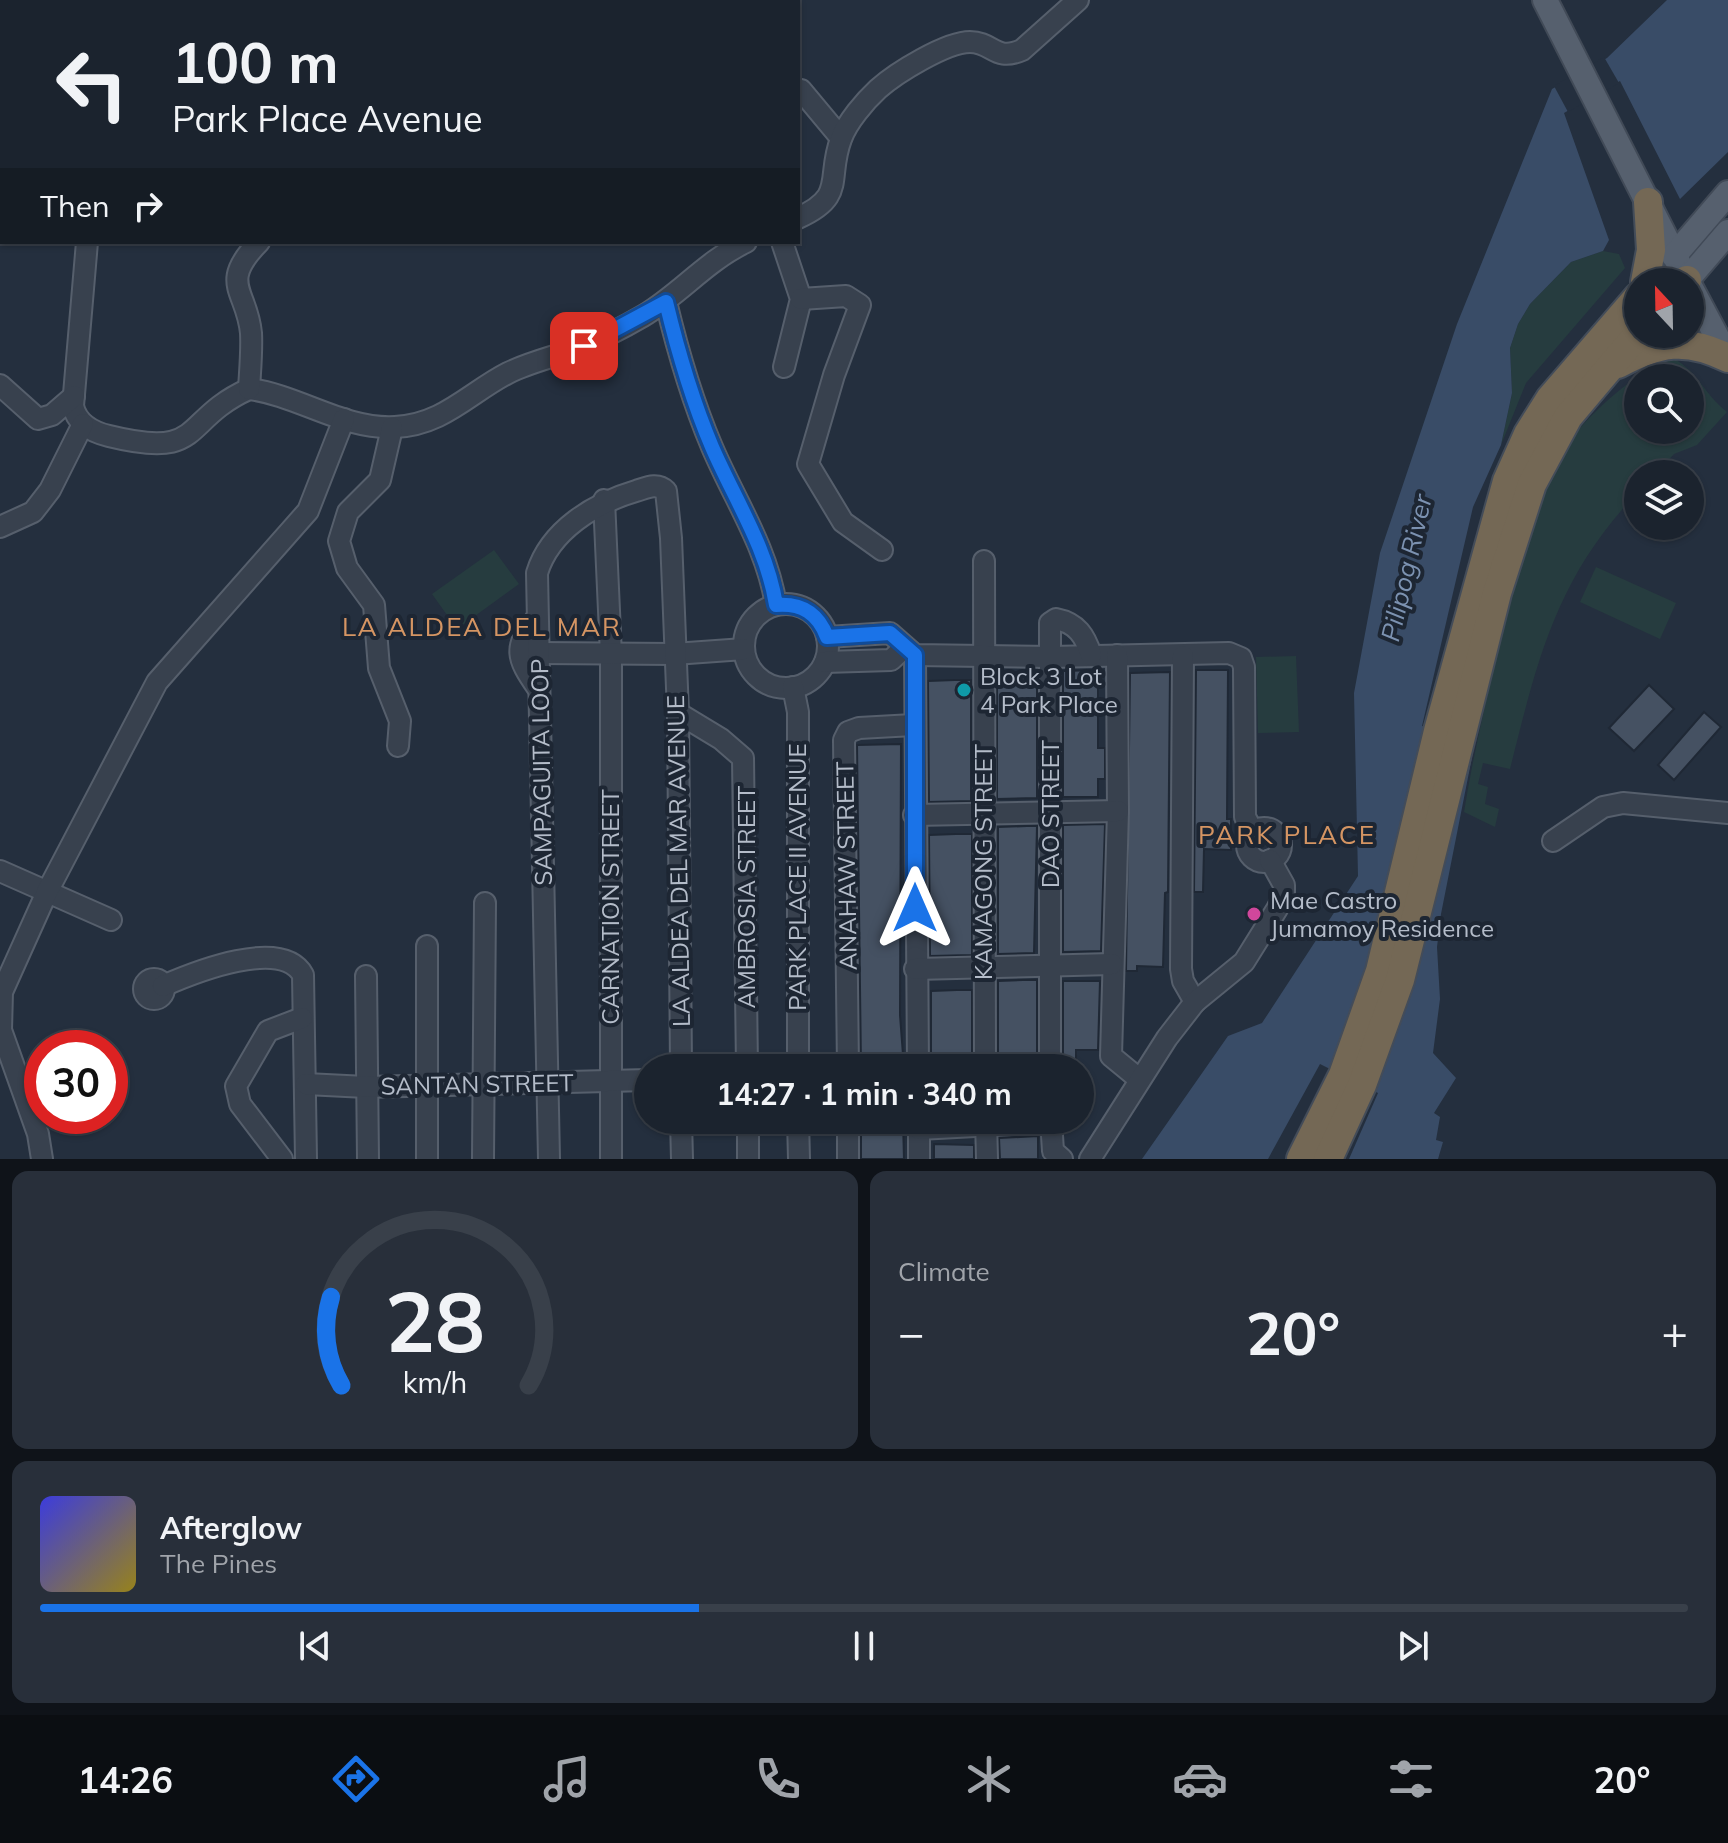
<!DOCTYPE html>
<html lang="en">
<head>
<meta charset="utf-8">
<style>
  :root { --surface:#1b232e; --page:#282f3a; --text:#f1f3f6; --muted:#a0a4aa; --line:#39404a; --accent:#1a73e8 }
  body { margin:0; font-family:Mulish,sans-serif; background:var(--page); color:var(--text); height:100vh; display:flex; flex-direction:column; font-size:30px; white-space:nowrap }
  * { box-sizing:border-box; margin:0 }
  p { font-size:26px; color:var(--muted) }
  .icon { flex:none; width:44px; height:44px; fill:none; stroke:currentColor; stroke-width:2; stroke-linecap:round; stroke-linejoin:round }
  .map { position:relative; height:1159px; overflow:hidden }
  .sheet { display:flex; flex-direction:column; gap:12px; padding:12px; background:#0f1319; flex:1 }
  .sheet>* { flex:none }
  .guide { position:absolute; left:0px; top:0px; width:800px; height:244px; box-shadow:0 2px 6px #0004,0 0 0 2px var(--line); background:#1b232e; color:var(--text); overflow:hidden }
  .needle { width:52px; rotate:338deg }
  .buttons { position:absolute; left:1624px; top:268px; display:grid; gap:16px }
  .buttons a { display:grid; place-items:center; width:80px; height:80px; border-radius:50%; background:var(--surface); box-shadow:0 2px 6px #0004,0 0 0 2px var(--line); font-size:40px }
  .speed { position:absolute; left:24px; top:1030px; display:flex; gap:16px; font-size:40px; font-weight:700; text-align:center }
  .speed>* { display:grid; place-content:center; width:104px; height:104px; border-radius:50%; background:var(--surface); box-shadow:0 2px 6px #0004,0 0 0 2px var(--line); line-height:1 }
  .speed .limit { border:12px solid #d22; background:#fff; color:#111 }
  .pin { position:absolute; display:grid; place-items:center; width:68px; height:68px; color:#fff; margin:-34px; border-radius:16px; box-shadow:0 4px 12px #0006 }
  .me { position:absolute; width:88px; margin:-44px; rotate:0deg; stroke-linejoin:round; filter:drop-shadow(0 0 6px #0008) }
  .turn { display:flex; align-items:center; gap:28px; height:168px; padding:0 40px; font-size:36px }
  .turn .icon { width:104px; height:104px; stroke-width:2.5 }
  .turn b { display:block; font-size:56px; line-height:68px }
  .then { display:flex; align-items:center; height:76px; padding:0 40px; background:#0003; gap:16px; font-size:30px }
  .big { font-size:60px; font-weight:700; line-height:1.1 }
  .sheet .tile { flex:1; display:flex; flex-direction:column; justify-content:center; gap:12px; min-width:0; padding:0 28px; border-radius:16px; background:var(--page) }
  .sheet .dial { align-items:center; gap:0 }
  .dial svg { height:208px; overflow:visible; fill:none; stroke:var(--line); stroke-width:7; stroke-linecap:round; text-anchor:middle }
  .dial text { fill:var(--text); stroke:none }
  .song { display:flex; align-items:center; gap:24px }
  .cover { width:96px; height:96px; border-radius:12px; background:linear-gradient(135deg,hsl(240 70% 55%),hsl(50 70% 35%)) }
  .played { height:8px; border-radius:4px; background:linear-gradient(90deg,var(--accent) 40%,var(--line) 40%) }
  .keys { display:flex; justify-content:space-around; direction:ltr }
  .heat { display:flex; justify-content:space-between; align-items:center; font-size:44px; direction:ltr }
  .sheet .tiles { flex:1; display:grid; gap:12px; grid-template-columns:1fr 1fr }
  .tile:last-child { grid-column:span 2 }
  .trip { position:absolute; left:634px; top:1054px; width:460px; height:80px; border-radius:40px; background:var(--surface); box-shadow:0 2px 6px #0004,0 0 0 2px var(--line); font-weight:700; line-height:80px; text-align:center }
  .dock { display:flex; height:128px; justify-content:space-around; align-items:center; background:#0b0e12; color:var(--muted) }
  .dock .icon { width:56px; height:56px }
  .dock .active { color:var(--accent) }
  .dock b { font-size:36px; color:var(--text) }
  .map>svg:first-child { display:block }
  .green { fill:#263c3f; fill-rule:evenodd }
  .water { fill:#394c67 }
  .pier { fill:#242f3e }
  .building { fill:#455162; stroke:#1f2835; stroke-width:2 }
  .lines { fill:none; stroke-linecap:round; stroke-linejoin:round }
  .minor-casing { stroke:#565f6c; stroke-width:24 }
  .major-casing { stroke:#414a57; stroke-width:28 }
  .highway-casing { stroke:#434c59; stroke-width:32 }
  .minor { stroke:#38414e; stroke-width:20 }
  .major { stroke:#56606e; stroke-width:24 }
  .highway { stroke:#746855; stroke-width:28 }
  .route-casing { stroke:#114b97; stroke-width:20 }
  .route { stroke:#1a73e8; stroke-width:14 }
  .culture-dot { fill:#0f9aa8; stroke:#1d2633; stroke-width:3 }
  .hotel-dot { fill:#d1479c; stroke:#1d2633; stroke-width:3 }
  .labels { text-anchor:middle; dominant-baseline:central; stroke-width:8; stroke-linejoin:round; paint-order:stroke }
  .poi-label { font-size:24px; fill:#b4bcc9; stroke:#1d2633; text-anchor:start }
  .street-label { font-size:24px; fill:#b4bcc9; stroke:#1d2633 }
  .water-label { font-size:26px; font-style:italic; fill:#7c92b1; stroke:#1d2633 }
  .neighbourhood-label { font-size:26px; letter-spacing:2px; fill:#d59563; stroke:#1d2633 }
</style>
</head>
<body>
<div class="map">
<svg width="1728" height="1159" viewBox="0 0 1728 1159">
  <rect width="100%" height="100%" fill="#242f3e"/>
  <g class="green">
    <polygon points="1603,251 1619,254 1625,268 1526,383 1501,445 1512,393 1510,348 1518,324 1530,304 1571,262"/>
    <path d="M 1673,358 C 1698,372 1704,394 1727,412 L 1697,445 L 1674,454 L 1655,474 L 1638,474 L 1638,492 C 1556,578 1538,658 1510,769 L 1483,763 L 1478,784 L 1488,787 L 1485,804 L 1499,809 L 1495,827 L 1464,812 C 1474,749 1489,688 1504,626 C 1519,565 1534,502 1566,447 C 1583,418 1641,367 1673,358 ZM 1638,378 L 1690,378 L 1690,430 L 1638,430 Z"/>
    <polygon points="494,550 519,584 457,629 432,594"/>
    <polygon points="1596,567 1676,603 1660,639 1580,602"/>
    <polygon points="1296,656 1299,732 1258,733 1256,657"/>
  </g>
  <polygon class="water" points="1667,0 1728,0 1728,152 1680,199 1620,81 1564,113 1609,240 1603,251 1571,262 1530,304 1518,324 1510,348 1512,393 1501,445 1473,507 1422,726 1475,742 1441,914 1437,947 1440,999 1433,1053 1456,1078 1434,1113 1440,1117 1436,1140 1443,1142 1438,1159 1349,1159 1378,1093 1320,1064 1268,1159 1142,1159 1228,1036 1262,1023 1358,876 1354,693 1380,553 1457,324 1552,89 1607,58"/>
  <polygon class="pier" points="1604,57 1619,83 1568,112 1554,86"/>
  <g class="building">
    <polygon points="1098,670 1098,748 1105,748 1105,779 1098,779 1098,797 1063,797 1063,671"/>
    <polygon points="1196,670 1228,670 1227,819 1231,819 1231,850 1204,849 1203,892 1194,892"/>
    <polygon points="1037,672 1037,798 997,799 997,673"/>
    <polygon points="1170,672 1168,892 1165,893 1163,967 1137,966 1137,971 1126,971 1130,673"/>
    <polygon points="955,680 971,680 971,801 929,802 928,681"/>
    <polygon points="1649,685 1674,709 1634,751 1609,728"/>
    <polygon points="1704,712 1721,727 1674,780 1658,765"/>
    <polygon points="901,744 900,1015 904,1068 861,1068 857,745"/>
    <polygon points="1105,824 1101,951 1063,952 1063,825"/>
    <polygon points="1027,826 1037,826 1034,953 998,954 998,827"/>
    <polygon points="956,834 972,834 972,955 930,956 929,835"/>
    <polygon points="1023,980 1037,980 1037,1068 998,1068 998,981"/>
    <polygon points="1063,981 1100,981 1098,1050 1076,1050 1076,1068 1063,1068"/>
    <polygon points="957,990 972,990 972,1068 931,1068 931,991"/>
    <polygon points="861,1120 903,1120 904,1159 861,1159"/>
    <polygon points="1038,1136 1038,1159 1000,1159 999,1138"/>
    <polygon points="934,1144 974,1145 974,1159 934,1159"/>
  </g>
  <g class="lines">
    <g class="minor-casing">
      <g id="minor">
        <polyline points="50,0 50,2"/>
        <polyline points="95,2 97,0"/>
        <polyline points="801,90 841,138"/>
        <polyline points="0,133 2,134"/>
        <path d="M 798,218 C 847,196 826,179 841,139 C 847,122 865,101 878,89 C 896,73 946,42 970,42 C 993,42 995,62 1022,50 L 1078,0"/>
        <path d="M 87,242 L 73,406 C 77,424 92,432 109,436 C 206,460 180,420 249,389 C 298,395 344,430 395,427 C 443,425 469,393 508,373 C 532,361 559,356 583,346 C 603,338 624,327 643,316 C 680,294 706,261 746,242"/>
        <polyline points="782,242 801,299 784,367"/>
        <polyline points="801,299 846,296 860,305 834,375 808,464 843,522 882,550"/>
        <path d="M 666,302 C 678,352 692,400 712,447 C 735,501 767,547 776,605"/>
        <polyline points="0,385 38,419 52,415 74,396"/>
        <path d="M 249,389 C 250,371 252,351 251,333 C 247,290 218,284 259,242"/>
        <polyline points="392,428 380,480 348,512 339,541 347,568 374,605 379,668 400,721 398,746"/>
        <polyline points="604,500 611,655 611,1159"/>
        <polyline points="0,527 33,512 50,490 83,424"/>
        <polyline points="984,561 985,1068"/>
        <circle cx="786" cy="646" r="42"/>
        <path d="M 536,619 C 513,648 517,658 537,687"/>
        <polyline points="827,637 890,633 915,655 1052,657 1229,653 1241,658 1244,667 1245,817 1253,832"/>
        <polyline points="539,653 674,654 744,649"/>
        <polyline points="915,655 918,1068"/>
        <polyline points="1117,655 1118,811 1111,1056 1139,1079"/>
        <polyline points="1183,656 1181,969 1183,981 1195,1002"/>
        <polyline points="825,662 891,660 905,647"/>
        <polyline points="793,687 798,712 798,1068"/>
        <polyline points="678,713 721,739 743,758 747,1068"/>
        <polyline points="914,815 1118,811"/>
        <circle cx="1264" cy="845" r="17"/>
        <polyline points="1553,841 1603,807 1623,803 1728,813"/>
        <polyline points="0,871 111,920"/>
        <polyline points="915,969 1112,964"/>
        <polyline points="366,976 368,1159"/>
        <circle cx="154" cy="989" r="10"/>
        <path d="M 163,986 C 195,972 282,937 303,975 L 306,1159"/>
        <polyline points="848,1068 844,740 848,732 859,728 913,725"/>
        <path d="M 1050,1068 L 1050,623 L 1056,619 C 1077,623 1085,636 1091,655"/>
        <polyline points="306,1084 366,1087 648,1080"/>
        <polyline points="681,1120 682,1159"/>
        <polyline points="748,1120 748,1159"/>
        <polyline points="798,1120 799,1159"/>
        <polyline points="848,1120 848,1159"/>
        <polyline points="919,1120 919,1159"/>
        <polyline points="986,1120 987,1159"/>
        <polyline points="1051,1120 1053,1151 1062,1159"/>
        <polyline points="919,1129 1051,1122"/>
        <polyline points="42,1159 38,1134 1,1030 2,992 47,892 157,682 308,511 344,419"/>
        <polyline points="282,1159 240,1104 236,1086 268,1031 302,1018"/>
        <polyline points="427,1159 427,946"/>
        <polyline points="483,1159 485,903"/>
        <path d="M 549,1159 L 537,573 C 550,530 595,503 636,491 C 646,488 657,482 666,491 L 671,538 L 678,713 L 681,1068"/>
        <polyline points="1090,1159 1167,1038 1195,1002 1244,962 1277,909 1284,895 1284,885 1270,860"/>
      </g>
    </g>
    <g class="major-casing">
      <g id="major">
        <polyline points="1545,0 1688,282"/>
        <polyline points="1674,256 1728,193"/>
        <polyline points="1687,280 1728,232"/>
        <polyline points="1690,286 1728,358"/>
      </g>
    </g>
    <g class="highway-casing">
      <g id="highway">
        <polyline points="1645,282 1651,250 1648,202"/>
        <polyline points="1685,282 1687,280"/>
        <path d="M 1618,364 C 1659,342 1686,337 1728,358"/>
        <polyline points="1301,1159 1343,1075 1380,971 1438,731 1507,481 1528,434 1550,399 1638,297"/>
        <polyline points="1328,1159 1362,1085 1400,980 1497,593 1532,484 1568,417 1638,334"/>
      </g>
    </g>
    <use href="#minor" class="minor"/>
    <use href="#major" class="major"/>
    <use href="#highway" class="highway"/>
  </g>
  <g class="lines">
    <g class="route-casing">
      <path id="route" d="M 584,346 L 666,302 C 678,352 692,400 712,447 C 735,500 767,548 776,605 C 802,603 818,613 827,637 L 890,633 L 915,655 L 915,908"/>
    </g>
    <use href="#route" class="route"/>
  </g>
  <circle class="culture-dot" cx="964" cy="690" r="8"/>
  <circle class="hotel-dot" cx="1254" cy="914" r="8"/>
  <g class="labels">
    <g class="poi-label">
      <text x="980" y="676">Block 3 Lot<tspan x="980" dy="28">4 Park Place</tspan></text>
      <text x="1270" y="900">Mae Castro<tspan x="1270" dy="28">Jumamoy Residence</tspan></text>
    </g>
    <g class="street-label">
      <text transform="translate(541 772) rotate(-91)">SAMPAGUITA LOOP</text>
      <text transform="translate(1050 814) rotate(-90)">DAO STREET</text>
      <text transform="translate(678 861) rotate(-91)">LA ALDEA DEL MAR AVENUE</text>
      <text transform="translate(983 862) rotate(-90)">KAMAGONG STREET</text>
      <text transform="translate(846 866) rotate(-91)">ANAHAW STREET</text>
      <text transform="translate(797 877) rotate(-90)">PARK PLACE II AVENUE</text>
      <text transform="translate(746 897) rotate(-90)">AMBROSIA STREET</text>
      <text transform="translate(610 907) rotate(-90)">CARNATION STREET</text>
      <text transform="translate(477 1084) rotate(-1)">SANTAN STREET</text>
    </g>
    <g class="water-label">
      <text transform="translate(1406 568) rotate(-77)">Pilipog River</text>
    </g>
    <g class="neighbourhood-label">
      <text x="482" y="626">LA ALDEA DEL MAR</text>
      <text x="1287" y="834">PARK PLACE</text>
    </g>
  </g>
</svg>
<div class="buttons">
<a><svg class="needle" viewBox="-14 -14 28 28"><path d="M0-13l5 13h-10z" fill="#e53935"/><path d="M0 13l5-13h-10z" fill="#a0a4aa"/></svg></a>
<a><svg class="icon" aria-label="search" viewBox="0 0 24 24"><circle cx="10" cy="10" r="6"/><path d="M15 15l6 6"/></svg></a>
<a><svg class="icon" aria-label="layers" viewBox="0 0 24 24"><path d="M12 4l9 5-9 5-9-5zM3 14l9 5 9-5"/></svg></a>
</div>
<div class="speed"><div class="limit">30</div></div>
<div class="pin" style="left:584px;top:346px;background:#d93025"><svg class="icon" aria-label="arrive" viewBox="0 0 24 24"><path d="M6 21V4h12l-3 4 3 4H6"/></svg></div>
<svg class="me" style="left:915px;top:908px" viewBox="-20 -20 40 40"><path d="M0-17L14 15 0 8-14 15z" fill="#1a73e8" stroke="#fff" stroke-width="4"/></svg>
<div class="trip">14:27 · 1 min · 340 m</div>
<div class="guide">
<div class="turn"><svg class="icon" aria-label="left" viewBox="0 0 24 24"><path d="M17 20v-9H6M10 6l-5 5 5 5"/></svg><div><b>100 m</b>Park Place Avenue</div></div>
<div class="then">Then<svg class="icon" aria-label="right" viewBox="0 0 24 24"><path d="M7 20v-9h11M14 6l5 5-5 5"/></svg></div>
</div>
</div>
<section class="sheet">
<div class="tiles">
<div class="tile dial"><svg viewBox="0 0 100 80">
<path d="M14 69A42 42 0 1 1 86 69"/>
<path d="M14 69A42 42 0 0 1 10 35" stroke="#1a73e8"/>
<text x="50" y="56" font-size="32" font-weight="700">28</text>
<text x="50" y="72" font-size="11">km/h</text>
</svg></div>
<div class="tile"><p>Climate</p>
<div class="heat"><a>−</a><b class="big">20°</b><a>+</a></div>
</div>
<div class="tile">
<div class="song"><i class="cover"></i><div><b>Afterglow</b><p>The Pines</p></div></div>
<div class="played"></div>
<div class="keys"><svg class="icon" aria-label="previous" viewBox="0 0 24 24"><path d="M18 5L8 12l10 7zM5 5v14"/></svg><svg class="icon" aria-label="pause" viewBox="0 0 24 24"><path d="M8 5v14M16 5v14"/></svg><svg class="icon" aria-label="next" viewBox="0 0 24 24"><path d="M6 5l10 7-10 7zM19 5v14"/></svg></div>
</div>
</div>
</section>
<nav class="dock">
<b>14:26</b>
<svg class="icon active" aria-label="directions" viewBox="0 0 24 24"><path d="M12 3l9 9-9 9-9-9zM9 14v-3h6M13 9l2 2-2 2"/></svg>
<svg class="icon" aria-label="music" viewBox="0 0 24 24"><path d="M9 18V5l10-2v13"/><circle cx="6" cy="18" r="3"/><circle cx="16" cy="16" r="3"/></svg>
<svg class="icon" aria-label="phone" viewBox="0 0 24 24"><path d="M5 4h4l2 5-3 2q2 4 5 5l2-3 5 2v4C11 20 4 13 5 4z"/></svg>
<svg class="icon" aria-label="climate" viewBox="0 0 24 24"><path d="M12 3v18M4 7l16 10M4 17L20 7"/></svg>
<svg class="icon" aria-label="car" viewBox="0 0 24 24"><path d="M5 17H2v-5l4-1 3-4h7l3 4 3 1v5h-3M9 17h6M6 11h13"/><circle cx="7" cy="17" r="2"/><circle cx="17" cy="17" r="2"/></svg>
<svg class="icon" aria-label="filters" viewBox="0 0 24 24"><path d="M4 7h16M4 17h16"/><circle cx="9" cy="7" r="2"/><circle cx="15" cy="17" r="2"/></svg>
<b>20°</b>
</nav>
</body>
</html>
